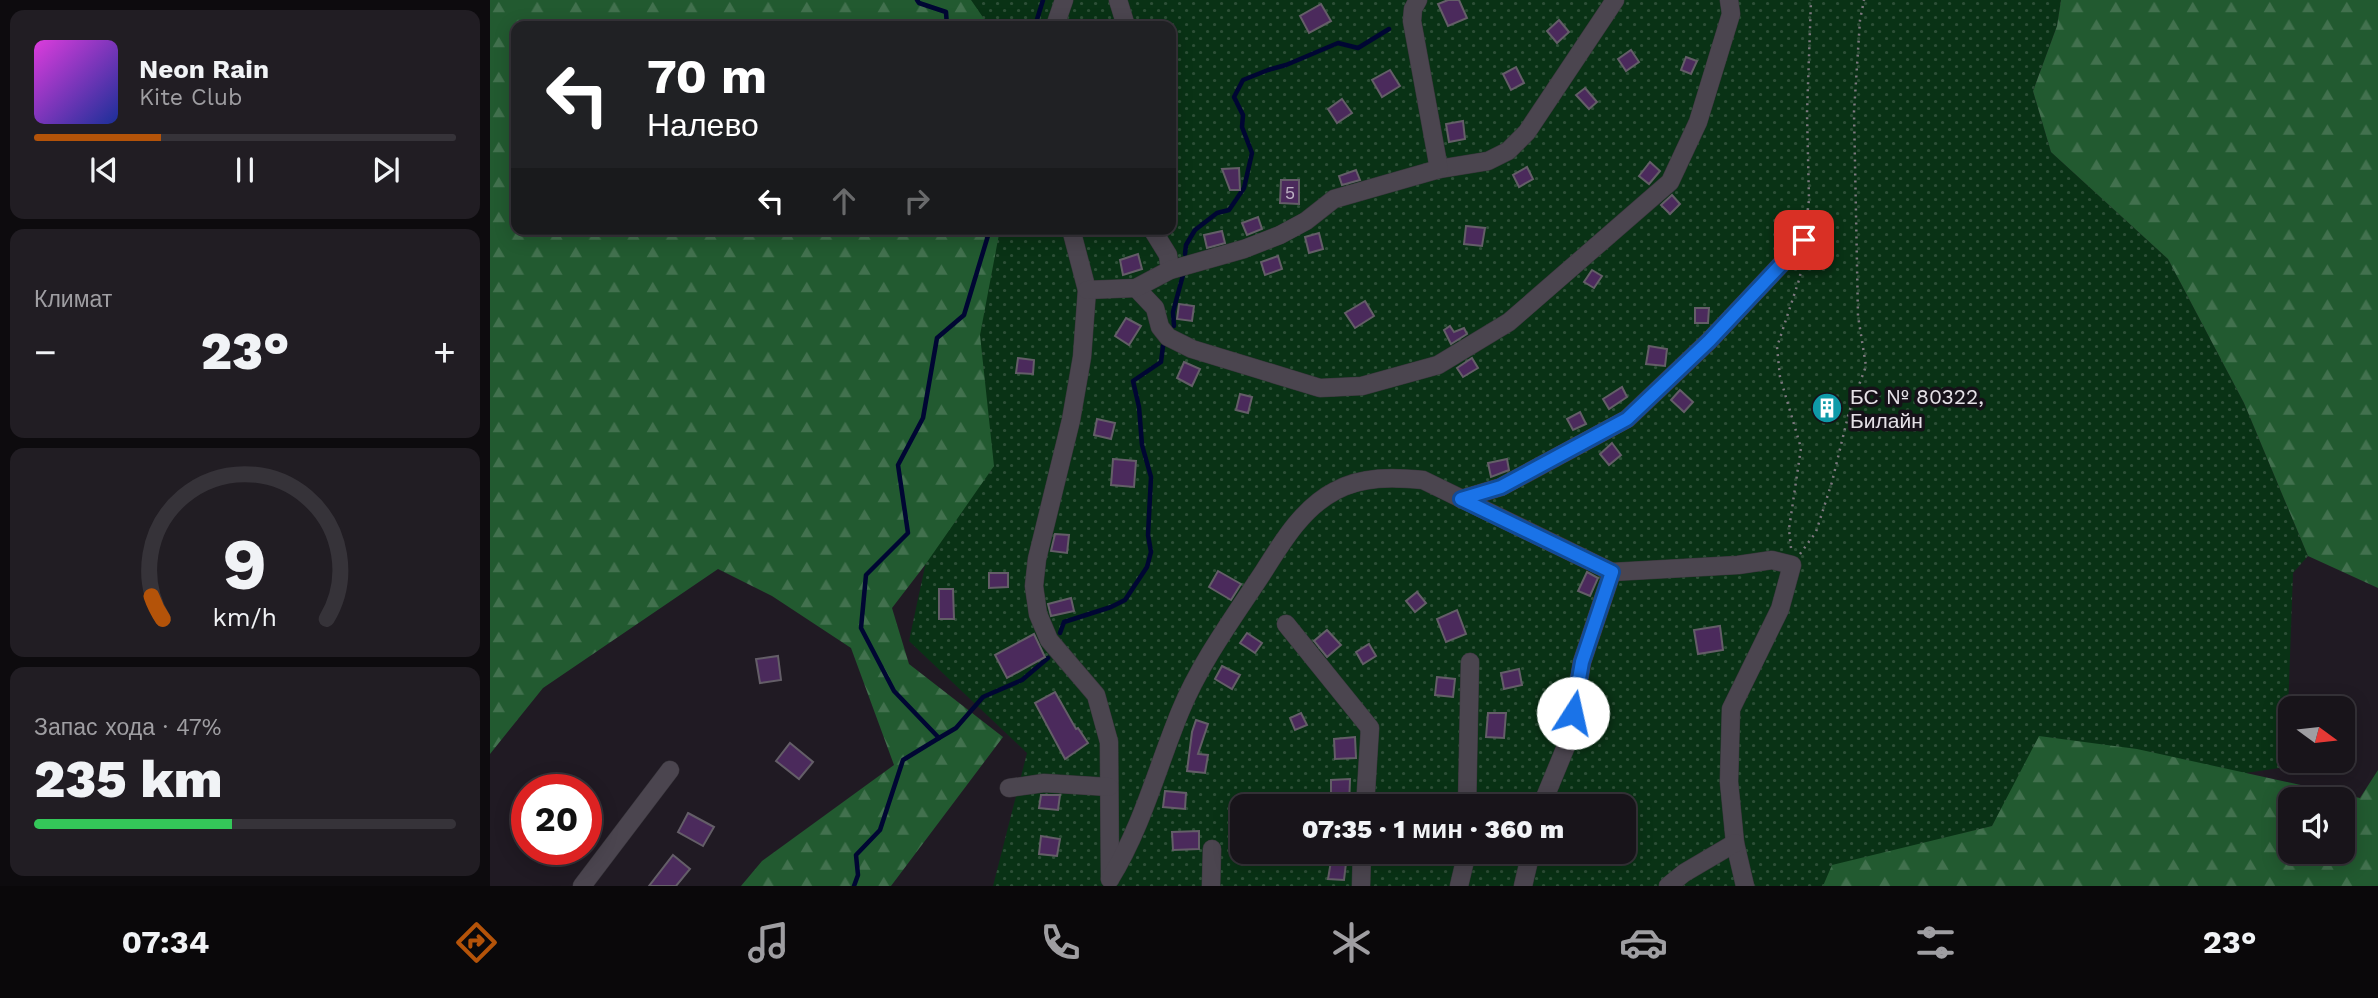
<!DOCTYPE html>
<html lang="ru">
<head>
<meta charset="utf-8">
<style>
  :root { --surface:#18141a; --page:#211d23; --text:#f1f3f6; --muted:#9f9ea2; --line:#363339; --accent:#b45309 }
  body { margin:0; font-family:"Work Sans",sans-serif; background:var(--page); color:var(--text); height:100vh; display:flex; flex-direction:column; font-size:26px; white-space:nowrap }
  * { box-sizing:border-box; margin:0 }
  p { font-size:23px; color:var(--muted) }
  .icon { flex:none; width:38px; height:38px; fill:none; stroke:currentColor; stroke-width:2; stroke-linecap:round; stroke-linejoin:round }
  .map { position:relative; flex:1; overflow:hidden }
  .side { display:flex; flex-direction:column; gap:10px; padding:10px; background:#0d0b0e; width:490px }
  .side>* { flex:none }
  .banner { position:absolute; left:21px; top:21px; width:665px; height:214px; border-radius:14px; box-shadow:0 4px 18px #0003,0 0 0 2px var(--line); background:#202124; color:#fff; overflow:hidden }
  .needle { width:46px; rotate:105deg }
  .fabs { position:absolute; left:1788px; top:696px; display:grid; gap:14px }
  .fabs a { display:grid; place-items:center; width:77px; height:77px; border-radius:14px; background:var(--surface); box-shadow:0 4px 18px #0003,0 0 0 2px var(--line); font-size:35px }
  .speed { position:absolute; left:21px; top:774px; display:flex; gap:14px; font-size:35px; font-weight:700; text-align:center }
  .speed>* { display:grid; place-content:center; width:91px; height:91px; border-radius:50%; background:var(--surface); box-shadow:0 4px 18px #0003,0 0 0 2px var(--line); line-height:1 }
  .speed .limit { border:10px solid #d22; background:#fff; color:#111 }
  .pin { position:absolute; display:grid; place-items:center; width:60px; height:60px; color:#fff; margin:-30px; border-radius:14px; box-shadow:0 4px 10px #0006 }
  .me { position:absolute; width:77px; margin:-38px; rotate:10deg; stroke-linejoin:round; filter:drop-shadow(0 0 5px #0008) }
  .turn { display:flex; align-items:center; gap:24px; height:147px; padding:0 21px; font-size:32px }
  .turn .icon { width:91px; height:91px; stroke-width:2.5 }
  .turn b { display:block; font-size:49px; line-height:60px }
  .lanes { display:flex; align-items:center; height:66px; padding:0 21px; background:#0003; justify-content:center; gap:35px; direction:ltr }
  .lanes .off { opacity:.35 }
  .big { font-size:52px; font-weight:800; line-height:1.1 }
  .side .tile { flex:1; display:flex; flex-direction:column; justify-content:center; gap:10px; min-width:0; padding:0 24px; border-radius:14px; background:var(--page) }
  .side .dial { align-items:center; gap:0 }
  .dial svg { height:182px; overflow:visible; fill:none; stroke:var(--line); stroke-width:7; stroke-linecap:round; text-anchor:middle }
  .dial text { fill:var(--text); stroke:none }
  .song { display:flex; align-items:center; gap:21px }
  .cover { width:84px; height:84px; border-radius:10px; background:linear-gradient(135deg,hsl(300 70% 55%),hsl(230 70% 35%)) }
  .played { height:7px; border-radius:4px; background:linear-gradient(90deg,var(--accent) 30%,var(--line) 30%) }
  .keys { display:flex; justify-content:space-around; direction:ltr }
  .heat { display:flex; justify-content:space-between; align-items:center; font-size:38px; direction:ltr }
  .charge { height:10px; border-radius:5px; background:linear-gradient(90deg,#34c759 47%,var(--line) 0) }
  .trip { position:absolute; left:740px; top:794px; width:406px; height:70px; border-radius:14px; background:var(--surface); box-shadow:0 4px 18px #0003,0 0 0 2px var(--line); font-weight:800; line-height:70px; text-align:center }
  .tab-bar { display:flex; height:112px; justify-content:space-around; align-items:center; background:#0a080a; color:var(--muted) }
  .tab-bar .icon { width:49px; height:49px }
  .tab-bar .on { color:var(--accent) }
  .tab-bar b { font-size:32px; color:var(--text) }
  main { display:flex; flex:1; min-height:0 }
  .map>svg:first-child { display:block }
  .green { fill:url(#green-dots); fill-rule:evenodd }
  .forest { fill:url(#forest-firs); fill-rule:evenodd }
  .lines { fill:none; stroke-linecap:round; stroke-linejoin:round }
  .stream { stroke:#000633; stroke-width:4.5 }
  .building { fill:#4b2a5c; stroke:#645e68; stroke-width:2 }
  .minor-casing { stroke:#39363c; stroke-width:19 }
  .path { stroke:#7e7980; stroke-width:2.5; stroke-dasharray:2 5; stroke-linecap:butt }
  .minor { stroke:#4b454f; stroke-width:18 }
  .route-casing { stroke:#114b97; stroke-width:18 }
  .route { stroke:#1a73e8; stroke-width:12 }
  .labels { text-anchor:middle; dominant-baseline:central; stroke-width:7; stroke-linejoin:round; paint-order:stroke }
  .number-label { font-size:18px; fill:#beb3c4 }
  .poi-label { font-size:21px; fill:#e5e1e7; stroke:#161119; text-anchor:start }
</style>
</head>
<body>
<main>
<section class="side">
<div class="tile">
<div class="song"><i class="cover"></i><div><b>Neon Rain</b><p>Kite Club</p></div></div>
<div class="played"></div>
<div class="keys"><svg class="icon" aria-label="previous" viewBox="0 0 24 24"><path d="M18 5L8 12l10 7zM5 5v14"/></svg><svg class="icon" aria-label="pause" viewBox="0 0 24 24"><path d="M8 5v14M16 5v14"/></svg><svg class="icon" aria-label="next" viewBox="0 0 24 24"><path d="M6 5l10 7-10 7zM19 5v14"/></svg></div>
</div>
<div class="tile"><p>Климат</p>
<div class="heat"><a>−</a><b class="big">23°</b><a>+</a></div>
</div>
<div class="tile dial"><svg viewBox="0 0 100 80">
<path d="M14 69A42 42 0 1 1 86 69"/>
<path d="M14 69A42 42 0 0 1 9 59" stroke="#b45309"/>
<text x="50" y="56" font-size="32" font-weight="700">9</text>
<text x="50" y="72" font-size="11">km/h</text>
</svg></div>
<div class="tile"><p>Запас хода · 47%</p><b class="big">235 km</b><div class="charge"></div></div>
</section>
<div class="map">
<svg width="1888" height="886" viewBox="0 0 1888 886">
  <defs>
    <pattern id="green-dots" width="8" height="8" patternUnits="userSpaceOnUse" patternTransform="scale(1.75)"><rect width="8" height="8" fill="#093215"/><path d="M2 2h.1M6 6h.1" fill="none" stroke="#2d4f37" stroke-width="1.8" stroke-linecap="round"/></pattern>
    <pattern id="forest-firs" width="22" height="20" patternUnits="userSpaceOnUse" patternTransform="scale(1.75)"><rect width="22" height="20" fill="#225a30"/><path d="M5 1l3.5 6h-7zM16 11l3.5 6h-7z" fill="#42714e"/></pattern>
  </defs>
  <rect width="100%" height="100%" fill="#201a23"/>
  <path class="green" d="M 439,0 L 1571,0 L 1567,26 L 1543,91 L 1561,152 L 1678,259 L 1754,403 L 1818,556 L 1803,573 L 1796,767 L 1511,810 L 1502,826 L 1459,837 L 1386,886 L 503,886 L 537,753 L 419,641 L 507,229 L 681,229 L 681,26 L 458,26 ZM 752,807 L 1134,807 L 1134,852 L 752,852 Z"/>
  <g class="forest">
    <polygon points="0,0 481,0 499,26 26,26 26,229 510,229 490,335 504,466 435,565 402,608 419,664 513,737 401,886 251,886 272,861 404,765 361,648 282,596 228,569 53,688 0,754"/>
    <polygon points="1571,0 1888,0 1888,588 1818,556 1754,403 1678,259 1561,152 1543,91 1567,26"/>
    <path d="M 1549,736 L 1647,749 L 1870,798 L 1888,770 L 1888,886 L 1333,886 L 1342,865 L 1502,826 ZM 1801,800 L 1853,800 L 1853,852 L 1801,852 Z"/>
  </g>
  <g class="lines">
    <g class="stream">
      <polyline points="427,0 429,3 456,12 457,26"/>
      <polyline points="545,26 553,0"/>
      <polyline points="695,254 696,245 705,230 727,213 739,210 754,188 762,153 752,127 753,115 744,97 753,80 778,70 796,65 848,43 868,48 899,29"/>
      <polyline points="684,326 683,312 693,275"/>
      <polyline points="570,633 574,622 621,607 635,600 657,567 661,552 658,535 661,477 652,445 649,407 643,381 671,362 673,346"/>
      <polyline points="449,738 466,728 493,697 532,680 558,658"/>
      <polyline points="364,886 368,875 366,855 390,830 413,760 449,738 404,691 371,628 376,575 418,533 408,465 433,418 447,338 474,315 500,229"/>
    </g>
  </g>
  <g class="building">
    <polygon points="958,0 969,0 977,18 958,26 948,4"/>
    <polygon points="831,4 841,21 819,33 810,16"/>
    <polygon points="1069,20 1079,32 1067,43 1057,31"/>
    <polygon points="1141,50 1149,62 1136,71 1128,59"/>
    <polygon points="1196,57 1207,61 1201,74 1191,70"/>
    <polygon points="1026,67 1034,83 1021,90 1013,74"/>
    <polygon points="900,70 910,86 892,97 882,80"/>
    <polygon points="1095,88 1107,102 1099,109 1086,95"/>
    <polygon points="852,99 862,113 847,123 838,109"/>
    <polygon points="973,121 975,139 959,142 956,124"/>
    <polygon points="1160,162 1170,171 1159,184 1149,176"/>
    <polygon points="1037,167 1043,179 1029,187 1023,175"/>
    <polygon points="749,168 750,190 740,190 732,169"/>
    <polygon points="866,170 870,180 852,185 849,176"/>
    <polygon points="791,180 809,180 809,204 790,203"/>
    <polygon points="1182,195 1190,204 1180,214 1171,205"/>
    <polygon points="768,217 772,229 757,235 752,223"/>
    <polygon points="976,226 995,228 992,246 974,244"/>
    <polygon points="732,231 735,243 717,248 714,235"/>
    <polygon points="829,233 833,249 819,253 815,237"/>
    <polygon points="648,254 652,269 633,275 630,260"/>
    <polygon points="788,256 792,269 775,275 771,262"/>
    <polygon points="1102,270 1112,276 1104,288 1094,282"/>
    <polygon points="875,301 884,316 865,328 855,313"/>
    <polygon points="689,304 704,306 702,321 687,319"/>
    <polygon points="1205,308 1219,308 1218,323 1205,323"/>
    <polygon points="636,318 651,326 639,345 625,336"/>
    <polygon points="960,326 964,332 974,328 977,334 961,344 954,330"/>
    <polygon points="1159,346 1177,349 1175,366 1156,364"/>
    <polygon points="528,358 544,360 543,374 526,373"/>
    <polygon points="982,358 988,368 973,377 967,368"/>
    <polygon points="694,362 710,369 702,386 687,378"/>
    <polygon points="1132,387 1137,397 1119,409 1113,399"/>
    <polygon points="1190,390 1203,402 1194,412 1181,400"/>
    <polygon points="750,394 762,397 758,413 746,410"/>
    <polygon points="1090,412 1096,424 1083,430 1077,419"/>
    <polygon points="607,419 625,423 621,439 604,435"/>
    <polygon points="1122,443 1131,455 1119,465 1110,454"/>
    <polygon points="623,459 646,461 644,487 621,485"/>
    <polygon points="1017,459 1019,470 1001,477 998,463"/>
    <polygon points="565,534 579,535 577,553 561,551"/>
    <polygon points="728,571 751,584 741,600 719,587"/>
    <polygon points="1097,572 1108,578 1100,596 1088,591"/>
    <polygon points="499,573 518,573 518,587 499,588"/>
    <polygon points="449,589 463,589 464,619 449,619"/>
    <polygon points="927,592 936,603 925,612 916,601"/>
    <polygon points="581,598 584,611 561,616 558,604"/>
    <polygon points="967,610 976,634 956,642 947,619"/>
    <polygon points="1230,626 1233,650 1208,654 1204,630"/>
    <polygon points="837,630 851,645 837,657 824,641"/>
    <polygon points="757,633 772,643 765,653 750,643"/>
    <polygon points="544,634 555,657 517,678 505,655"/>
    <polygon points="879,644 886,656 873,664 866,652"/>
    <polygon points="288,656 291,680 270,683 266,659"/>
    <polygon points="732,666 750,675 742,689 725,679"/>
    <polygon points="1029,669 1032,685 1014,689 1011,673"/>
    <polygon points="947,677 965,679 963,697 945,695"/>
    <polygon points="565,692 586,729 588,728 598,743 575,759 545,703"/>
    <polygon points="811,713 817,725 805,730 800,718"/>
    <polygon points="998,713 1016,713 1014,738 996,737"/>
    <polygon points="706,720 718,724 708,754 718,755 715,773 697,771 702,732"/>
    <polygon points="865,737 866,758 845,759 844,739"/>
    <polygon points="300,743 323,762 309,779 286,761"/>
    <polygon points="860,779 859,807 841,807 841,780"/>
    <polygon points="675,791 696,793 695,809 673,807"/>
    <polygon points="551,795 570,795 568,810 549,808"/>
    <polygon points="198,813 224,827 213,846 188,832"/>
    <polygon points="709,831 709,849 683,850 682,832"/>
    <polygon points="551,836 570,839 567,856 549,854"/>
    <polygon points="183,855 200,869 186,886 159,886"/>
    <polygon points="841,861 856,863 854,880 838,879"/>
  </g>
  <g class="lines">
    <g class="minor-casing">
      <g id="minor">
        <polyline points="628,0 636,26"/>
        <polyline points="565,26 574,0"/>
        <polyline points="949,169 998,161 1018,151 1037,132 1125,0"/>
        <polyline points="581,229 597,290 592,357 581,420 547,559 544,586 548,614 559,640 606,695 619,742 620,879"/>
        <polyline points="662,229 678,255 680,270"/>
        <polyline points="646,288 665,308 670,327 678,337 702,349 830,388 872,386 948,365 1019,322 1180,182 1208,122 1241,14 1239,0"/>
        <polyline points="597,290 646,288 680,270 754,249 790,235 816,221 844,199 949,169 922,21 923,9 928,0"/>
        <polyline points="971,499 1011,487 1137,419 1219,341 1314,240"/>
        <polyline points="796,624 880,728 875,807"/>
        <polyline points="519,788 554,783 619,787"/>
        <polyline points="977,807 980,662"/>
        <polyline points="1051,807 1079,739 1092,662 1122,572"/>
        <path d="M 620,879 C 652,827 667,768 690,712 C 710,663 743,618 772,574 C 791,544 812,508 845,491 C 872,476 904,477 933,480 L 1122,572 L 1248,565 L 1282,560 L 1302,565 L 1290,609 L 1241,709 L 1239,782 L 1245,843 L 1255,886"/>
        <polyline points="92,886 180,770"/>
        <polyline points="721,886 722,849"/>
        <polyline points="871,886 872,852"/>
        <polyline points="969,886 977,852"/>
        <polyline points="1033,886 1041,852"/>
        <polyline points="1178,886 1194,873 1245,843"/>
      </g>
    </g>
    <g class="path">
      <polyline points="1316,224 1319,200 1317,113 1321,0"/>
      <polyline points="1301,548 1299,529 1311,448 1290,377 1287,347 1310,277 1311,265"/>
      <polyline points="1310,554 1326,532 1342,482 1359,412 1376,366 1368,316 1364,112 1370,20 1374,0"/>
    </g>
    <use href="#minor" class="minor"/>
  </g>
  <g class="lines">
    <g class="route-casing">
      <polyline id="route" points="1083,713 1092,662 1122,572 971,499 1011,487 1137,419 1219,341 1314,240"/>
    </g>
    <use href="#route" class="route"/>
  </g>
  <defs>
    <g id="building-disc" transform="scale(1.575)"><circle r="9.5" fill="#0f9aa8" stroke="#161119"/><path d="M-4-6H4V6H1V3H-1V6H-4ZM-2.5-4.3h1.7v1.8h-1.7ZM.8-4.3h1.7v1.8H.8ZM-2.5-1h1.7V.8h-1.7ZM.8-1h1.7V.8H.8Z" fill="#fff"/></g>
  </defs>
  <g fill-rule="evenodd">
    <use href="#building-disc" x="1337" y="408"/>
  </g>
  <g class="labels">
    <g class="number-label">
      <text x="800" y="192">5</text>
    </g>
    <g class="poi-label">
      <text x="1360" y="396">БС № 80322,<tspan x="1360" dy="24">Билайн</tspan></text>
    </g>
  </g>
</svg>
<div class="fabs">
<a><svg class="needle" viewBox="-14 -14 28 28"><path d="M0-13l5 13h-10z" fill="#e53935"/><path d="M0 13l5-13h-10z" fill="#9f9ea2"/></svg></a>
<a><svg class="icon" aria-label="sound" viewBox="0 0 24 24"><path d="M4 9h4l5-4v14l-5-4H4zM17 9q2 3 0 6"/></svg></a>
</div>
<div class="speed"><div class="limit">20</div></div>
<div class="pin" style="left:1314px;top:240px;background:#d93025"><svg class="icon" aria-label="arrive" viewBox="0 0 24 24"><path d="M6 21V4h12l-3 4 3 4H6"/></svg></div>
<svg class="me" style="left:1083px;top:713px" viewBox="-20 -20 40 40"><circle r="19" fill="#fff"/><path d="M0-13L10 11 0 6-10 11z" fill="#1a73e8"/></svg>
<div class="trip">07:35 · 1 мин · 360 m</div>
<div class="banner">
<div class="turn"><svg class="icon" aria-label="left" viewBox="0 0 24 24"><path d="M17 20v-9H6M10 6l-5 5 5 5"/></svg><div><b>70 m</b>Налево</div></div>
<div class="lanes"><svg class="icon" aria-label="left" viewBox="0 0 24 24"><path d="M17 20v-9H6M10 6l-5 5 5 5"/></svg><svg class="icon off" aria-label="ahead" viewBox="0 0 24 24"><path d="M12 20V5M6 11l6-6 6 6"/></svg><svg class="icon off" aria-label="right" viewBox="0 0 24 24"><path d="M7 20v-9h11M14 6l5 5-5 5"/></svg></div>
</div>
</div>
</main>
<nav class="tab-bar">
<b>07:34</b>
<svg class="icon on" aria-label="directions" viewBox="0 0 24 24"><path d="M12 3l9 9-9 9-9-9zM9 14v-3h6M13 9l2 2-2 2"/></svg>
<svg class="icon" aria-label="music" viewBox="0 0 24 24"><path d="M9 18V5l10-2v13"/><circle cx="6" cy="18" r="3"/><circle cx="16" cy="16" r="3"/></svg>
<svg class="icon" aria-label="phone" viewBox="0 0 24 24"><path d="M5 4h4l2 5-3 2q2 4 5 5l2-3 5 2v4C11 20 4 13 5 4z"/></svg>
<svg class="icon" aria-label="climate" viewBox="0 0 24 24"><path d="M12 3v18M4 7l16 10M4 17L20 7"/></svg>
<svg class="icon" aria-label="car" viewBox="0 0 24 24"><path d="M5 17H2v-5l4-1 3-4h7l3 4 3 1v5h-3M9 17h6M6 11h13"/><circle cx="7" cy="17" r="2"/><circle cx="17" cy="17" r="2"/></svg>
<svg class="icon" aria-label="filters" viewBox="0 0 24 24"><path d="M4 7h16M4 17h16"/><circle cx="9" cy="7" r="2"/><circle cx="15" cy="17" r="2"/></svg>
<b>23°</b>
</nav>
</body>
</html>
